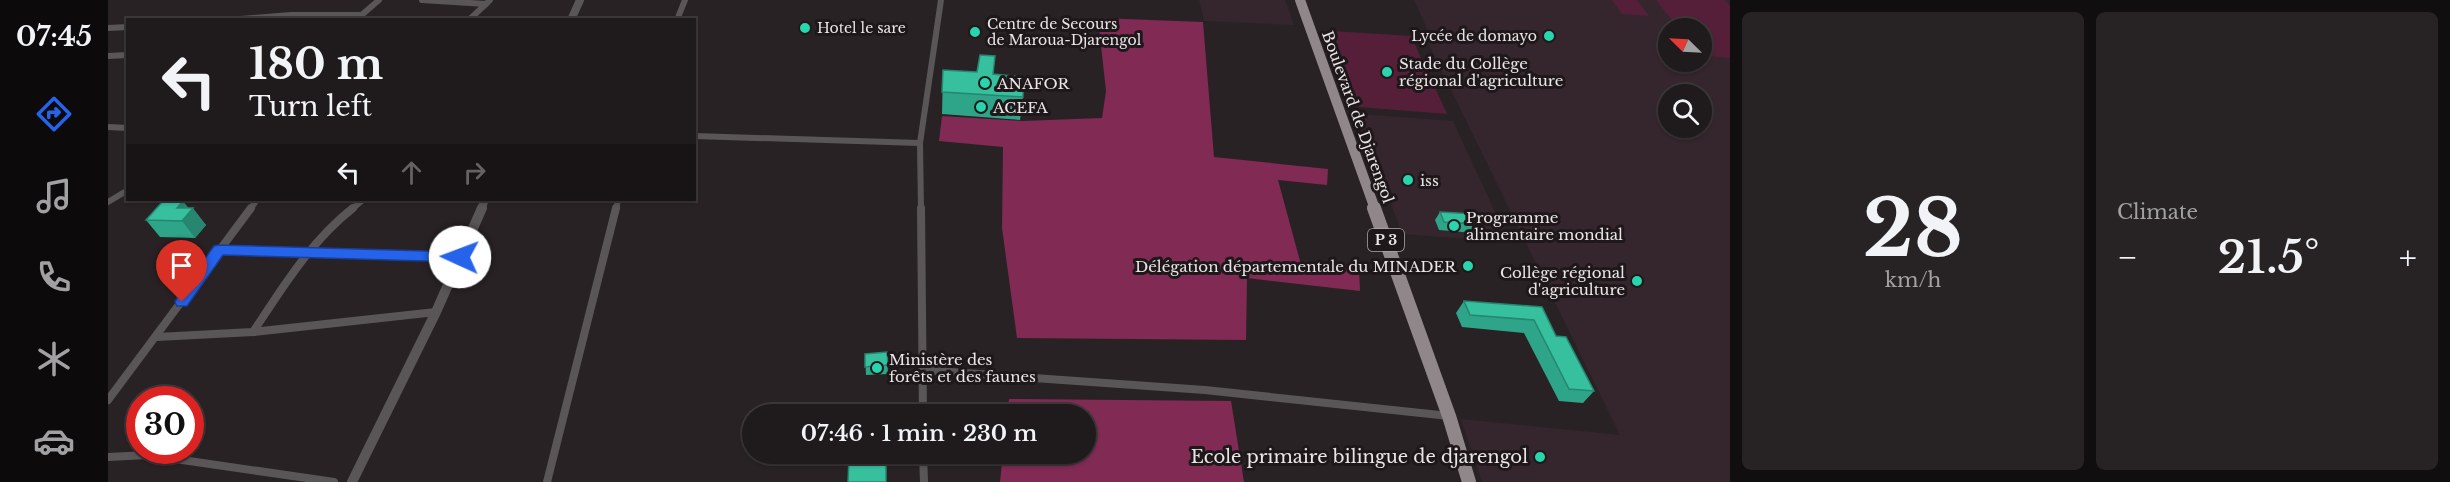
<!DOCTYPE html>
<html lang="en">
<head>
<meta charset="utf-8">
<style>
  :root { --surface:#1f1a1b; --page:#272324; --text:#f1f3f6; --muted:#a1a1a3; --line:#3c383a; --accent:#2563eb }
  body { margin:0; font-family:"Libre Baskerville",serif; background:var(--page); color:var(--text); height:100vh; display:flex; flex-direction:column; font-size:22px; white-space:nowrap }
  * { box-sizing:border-box; margin:0 }
  p { font-size:20px; color:var(--muted) }
  .icon { flex:none; width:33px; height:33px; fill:none; stroke:currentColor; stroke-width:2; stroke-linecap:round; stroke-linejoin:round }
  .map { position:relative; flex:1; overflow:hidden }
  .details { display:flex; flex-direction:column; gap:12px; padding:12px; background:#110e0f; width:720px }
  .details>* { flex:none }
  .top-card { position:absolute; left:18px; top:18px; width:570px; height:183px; border-radius:0px; box-shadow:0 2px 4px #0004,0 0 0 2px var(--line); background:#1f1a1b; color:var(--text); overflow:hidden }
  .needle { width:39px; rotate:294deg }
  .controls { position:absolute; left:1550px; top:18px; display:grid; gap:12px }
  .controls a { display:grid; place-items:center; width:54px; height:54px; border-radius:50%; background:var(--surface); box-shadow:0 2px 4px #0004,0 0 0 2px var(--line); font-size:30px }
  .speed { position:absolute; left:18px; top:386px; display:flex; gap:12px; font-size:30px; font-weight:700; text-align:center }
  .speed>* { display:grid; place-content:center; width:78px; height:78px; border-radius:50%; background:var(--surface); box-shadow:0 2px 4px #0004,0 0 0 2px var(--line); line-height:1 }
  .speed .limit { border:9px solid #d22; background:#fff; color:#111 }
  .pin { position:absolute; display:grid; place-items:center; width:51px; height:51px; color:#fff; margin:-62px -26px; border-radius:50% 50% 50% 0; rotate:-45deg; box-shadow:0 0 6px #0007 }
  .pin .icon { rotate:45deg }
  .me { position:absolute; width:66px; margin:-33px; rotate:272deg; stroke-linejoin:round; filter:drop-shadow(0 0 4px #0008) }
  .turn { display:flex; align-items:center; gap:21px; height:126px; padding:0 24px; font-size:27px }
  .turn .icon { width:78px; height:78px; stroke-width:2.5 }
  .turn b { display:block; font-size:42px; line-height:51px }
  .lanes { display:flex; align-items:center; height:57px; padding:0 24px; background:#0003; justify-content:center; gap:30px; direction:ltr }
  .lanes .off { opacity:.35 }
  .big { font-size:45px; font-weight:600; line-height:1.1 }
  .details .tile { flex:1; display:flex; flex-direction:column; justify-content:center; gap:9px; min-width:0; padding:0 21px; border-radius:9px; background:var(--page) }
  .details .dial { align-items:center; gap:0 }
  .dial b { font-size:78px; line-height:1 }
  .heat { display:flex; justify-content:space-between; align-items:center; font-size:33px; direction:ltr }
  .details .tiles { flex:1; display:grid; gap:12px; grid-template-columns:repeat(2,1fr) }
  .trip { position:absolute; left:634px; top:404px; width:354px; height:60px; border-radius:30px; background:var(--surface); box-shadow:0 2px 4px #0004,0 0 0 2px var(--line); font-weight:600; line-height:60px; text-align:center }
  main { display:flex; flex:1; min-height:0 }
  .dock { display:flex; flex-direction:column; width:108px; justify-content:space-around; align-items:center; background:#0c0a0b; color:var(--muted) }
  .dock .icon { width:42px; height:42px }
  .dock .current { color:var(--accent) }
  .dock b { font-size:27px; color:var(--text) }
  .map>svg:first-child { display:block }
  .built { fill:#34262c; fill-rule:evenodd }
  .green { fill:#561f39 }
  .forest { fill:#802a54 }
  .lines { fill:none; stroke-linecap:round; stroke-linejoin:round }
  .minor-far1 { stroke:#5a5657; stroke-width:6 }
  .minor { stroke:#5a5657; stroke-width:8 }
  .tertiary-far1 { stroke:#5a5657; stroke-width:8 }
  .tertiary { stroke:#5a5657; stroke-width:10 }
  .primary-far1 { stroke:#8f878a; stroke-width:10 }
  .primary { stroke:#8f878a; stroke-width:14 }
  .wall { fill:#2ea588 }
  .shaded-wall { fill:#26866f }
  .building { fill:#36c09e; stroke:#26866f; stroke-width:1.5 }
  .route { fill:#2563eb; stroke:#184099; stroke-width:1.5 }
  .poi-dot { fill:#28d5ad; stroke:#1f181b; stroke-width:2 }
  .labels { text-anchor:middle; dominant-baseline:central; stroke-width:6; stroke-linejoin:round; paint-order:stroke }
  .far-poi-label { font-size:14px; fill:#eae5e7; stroke:#1f181b; text-anchor:start }
  .shield { fill:#1f181b; stroke:#ada8aa; stroke-width:1.5 }
  .shield-label { font-size:14px; font-weight:bold; fill:#eae5e7 }
  .poi-label { font-size:15px; fill:#eae5e7; stroke:#1f181b; text-anchor:start }
  .street-label { font-size:15px; fill:#eae5e7; stroke:#1f181b }
  .near-poi-label { font-size:18px; fill:#eae5e7; stroke:#1f181b; text-anchor:end }
</style>
</head>
<body>
<main>
<nav class="dock">
<b>07:45</b>
<svg class="icon current" aria-label="directions" viewBox="0 0 24 24"><path d="M12 3l9 9-9 9-9-9zM9 14v-3h6M13 9l2 2-2 2"/></svg>
<svg class="icon" aria-label="music" viewBox="0 0 24 24"><path d="M9 18V5l10-2v13"/><circle cx="6" cy="18" r="3"/><circle cx="16" cy="16" r="3"/></svg>
<svg class="icon" aria-label="phone" viewBox="0 0 24 24"><path d="M5 4h4l2 5-3 2q2 4 5 5l2-3 5 2v4C11 20 4 13 5 4z"/></svg>
<svg class="icon" aria-label="climate" viewBox="0 0 24 24"><path d="M12 3v18M4 7l16 10M4 17L20 7"/></svg>
<svg class="icon" aria-label="car" viewBox="0 0 24 24"><path d="M5 17H2v-5l4-1 3-4h7l3 4 3 1v5h-3M9 17h6M6 11h13"/><circle cx="7" cy="17" r="2"/><circle cx="17" cy="17" r="2"/></svg>
</nav>
<div class="map">
<svg width="1622" height="482" viewBox="0 0 1622 482">
  <rect width="100%" height="100%" fill="#292224"/>
  <g class="built">
    <polygon points="1091,0 1177,0 1186,25 1096,21"/>
    <path d="M 1306,0 L 1622,0 L 1622,482 L 1374,482 L 1353,419 L 1512,435 L 1319,41 L 1325,42 ZM 1560,28 L 1593,28 L 1593,62 L 1560,62 ZM 1560,94 L 1593,94 L 1593,128 L 1560,128 Z"/>
    <polygon points="1251,114 1345,121 1401,242 1294,234"/>
  </g>
  <g class="green">
    <polygon points="1504,0 1529,0 1541,16 1514,14"/>
    <polygon points="1548,0 1617,0 1622,6 1622,58 1593,55 1593,28 1570,28"/>
    <polygon points="1224,31 1303,36 1339,114 1251,107"/>
  </g>
  <g class="forest">
    <polygon points="990,18 1095,22 1106,157 1220,169 1219,185 1170,180 1192,261 1251,268 1252,291 1139,278 1138,340 909,338 894,228 895,147 831,141 834,116 915,121 994,118 998,91"/>
    <polygon points="901,399 1123,401 1136,482 892,482 895,453 978,453 978,414 899,414"/>
  </g>
  <g class="lines">
    <g class="minor-far1">
      <polyline points="314,0 378,4"/>
      <polyline points="249,19 271,0"/>
      <polyline points="120,20 183,15 253,15"/>
      <polyline points="361,20 382,0"/>
      <polyline points="569,20 577,0"/>
      <polyline points="0,28 20,27"/>
      <polyline points="0,56 20,55"/>
      <polyline points="0,127 20,128"/>
      <polyline points="586,136 812,143"/>
      <polyline points="0,202 20,190"/>
      <polyline points="142,209 149,200"/>
      <polyline points="244,209 255,200"/>
      <polyline points="508,209 510,200"/>
      <polyline points="813,209 812,143 833,0"/>
    </g>
    <g class="minor">
      <polyline points="813,208 815,414"/>
      <polyline points="111,250 353,257"/>
      <path d="M 145,332 C 175,287 202,242 245,208"/>
      <polyline points="49,337 145,332 328,312"/>
      <polyline points="814,370 1097,390 1341,416"/>
      <polyline points="0,400 143,208"/>
      <polyline points="815,453 816,482"/>
      <polyline points="0,457 40,455 226,482"/>
      <polyline points="439,482 508,208"/>
    </g>
    <g class="tertiary-far1">
      <polyline points="463,20 472,0"/>
      <polyline points="373,209 377,200"/>
    </g>
    <polyline class="tertiary" points="244,482 328,312 374,208"/>
    <polyline class="primary-far1" points="1192,0 1267,209"/>
    <polyline class="primary" points="1266,208 1341,416 1361,482"/>
  </g>
  <g class="wall">
    <polygon points="835,70 886,74 915,97 912,120 834,114"/>
    <polygon points="81,208 98,225 87,238 52,237 38,220"/>
    <polygon points="1332,212 1371,224 1366,233 1331,230 1327,220"/>
    <polygon points="1356,301 1434,307 1448,336 1486,391 1475,403 1451,401 1416,333 1354,327 1348,313"/>
    <polygon points="779,352 780,374 758,375 757,354"/>
  </g>
  <polygon class="shaded-wall" points="75,201 83,211 85,208 98,225 87,238 74,221 69,208"/>
  <g class="building">
    <polygon points="872,55 887,56 885,74 915,77 915,97 834,92 835,70 869,72"/>
    <polygon points="56,200 75,201 69,208 85,208 74,221 38,220"/>
    <polygon points="1332,212 1366,214 1371,224 1336,222"/>
    <polygon points="1356,301 1434,307 1448,336 1458,337 1486,391 1461,389 1426,320 1362,315"/>
    <polygon points="779,352 780,365 757,367 757,354"/>
    <polygon points="778,457 778,482 740,482 741,458"/>
  </g>
  <polygon class="route" points="111,245 352,252 359,257 352,262 115,255 79,306 69,306 67,302 69,298 106,246"/>
  <g class="poi-dot">
    <circle cx="697" cy="28" r="6"/>
    <circle cx="867" cy="32" r="6"/>
    <circle cx="1441" cy="36" r="6"/>
    <circle cx="1279" cy="72" r="6"/>
    <circle cx="877" cy="83" r="6"/>
    <circle cx="873" cy="107" r="6"/>
    <circle cx="1300" cy="180" r="6"/>
    <circle cx="1346" cy="226" r="6"/>
    <circle cx="1360" cy="266" r="6"/>
    <circle cx="1529" cy="281" r="6"/>
    <circle cx="769" cy="368" r="6"/>
    <circle cx="1432" cy="457" r="6"/>
  </g>
  <g class="labels">
    <g class="far-poi-label">
      <text x="879" y="24">Centre de Secours<tspan x="879" dy="16">de Maroua-Djarengol</tspan></text>
      <text x="709" y="28">Hotel le sare</text>
      <text x="1429" y="36" text-anchor="end">Lycée de domayo</text>
    </g>
    <rect class="shield" x="1260" y="229" width="36" height="22" rx="4.5"/>
    <g class="shield-label">
      <text x="1278" y="240">P 3</text>
    </g>
    <g class="poi-label">
      <text x="1291" y="63">Stade du Collège<tspan x="1291" dy="17">régional d'agriculture</tspan></text>
      <text x="889" y="83">ANAFOR</text>
      <text x="885" y="107">ACEFA</text>
      <text x="1312" y="180">iss</text>
      <text x="1358" y="217">Programme<tspan x="1358" dy="17">alimentaire mondial</tspan></text>
      <text x="1348" y="266" text-anchor="end">Délégation départementale du MINADER</text>
      <text x="1517" y="272" text-anchor="end">Collège régional<tspan x="1517" dy="17">d'agriculture</tspan></text>
      <text x="781" y="359">Ministère des<tspan x="781" dy="17">forêts et des faunes</tspan></text>
    </g>
    <g class="street-label">
      <text transform="translate(1250 117) rotate(70)">Boulevard de Djarengol</text>
    </g>
    <g class="near-poi-label">
      <text x="1420" y="457">Ecole primaire bilingue de djarengol</text>
    </g>
  </g>
</svg>
<div class="controls">
<a><svg class="needle" viewBox="-14 -14 28 28"><path d="M0-13l5 13h-10z" fill="#e53935"/><path d="M0 13l5-13h-10z" fill="#a1a1a3"/></svg></a>
<a><svg class="icon" aria-label="search" viewBox="0 0 24 24"><circle cx="10" cy="10" r="6"/><path d="M15 15l6 6"/></svg></a>
</div>
<div class="speed"><div class="limit">30</div></div>
<div class="pin" style="left:74px;top:302px;background:#d93025"><svg class="icon" aria-label="arrive" viewBox="0 0 24 24"><path d="M6 21V4h12l-3 4 3 4H6"/></svg></div>
<svg class="me" style="left:352px;top:257px" viewBox="-20 -20 40 40"><circle r="19" fill="#fff"/><path d="M0-13L10 11 0 6-10 11z" fill="#2563eb"/></svg>
<div class="trip">07:46 · 1 min · 230 m</div>
<div class="top-card">
<div class="turn"><svg class="icon" aria-label="left" viewBox="0 0 24 24"><path d="M17 20v-9H6M10 6l-5 5 5 5"/></svg><div><b>180 m</b>Turn left</div></div>
<div class="lanes"><svg class="icon" aria-label="left" viewBox="0 0 24 24"><path d="M17 20v-9H6M10 6l-5 5 5 5"/></svg><svg class="icon off" aria-label="ahead" viewBox="0 0 24 24"><path d="M12 20V5M6 11l6-6 6 6"/></svg><svg class="icon off" aria-label="right" viewBox="0 0 24 24"><path d="M7 20v-9h11M14 6l5 5-5 5"/></svg></div>
</div>
</div>
<section class="details">
<div class="tiles">
<div class="tile dial"><b>28</b><p>km/h</p></div>
<div class="tile"><p>Climate</p>
<div class="heat"><a>−</a><b class="big">21.5°</b><a>+</a></div>
</div>
</div>
</section>
</main>
</body>
</html>
